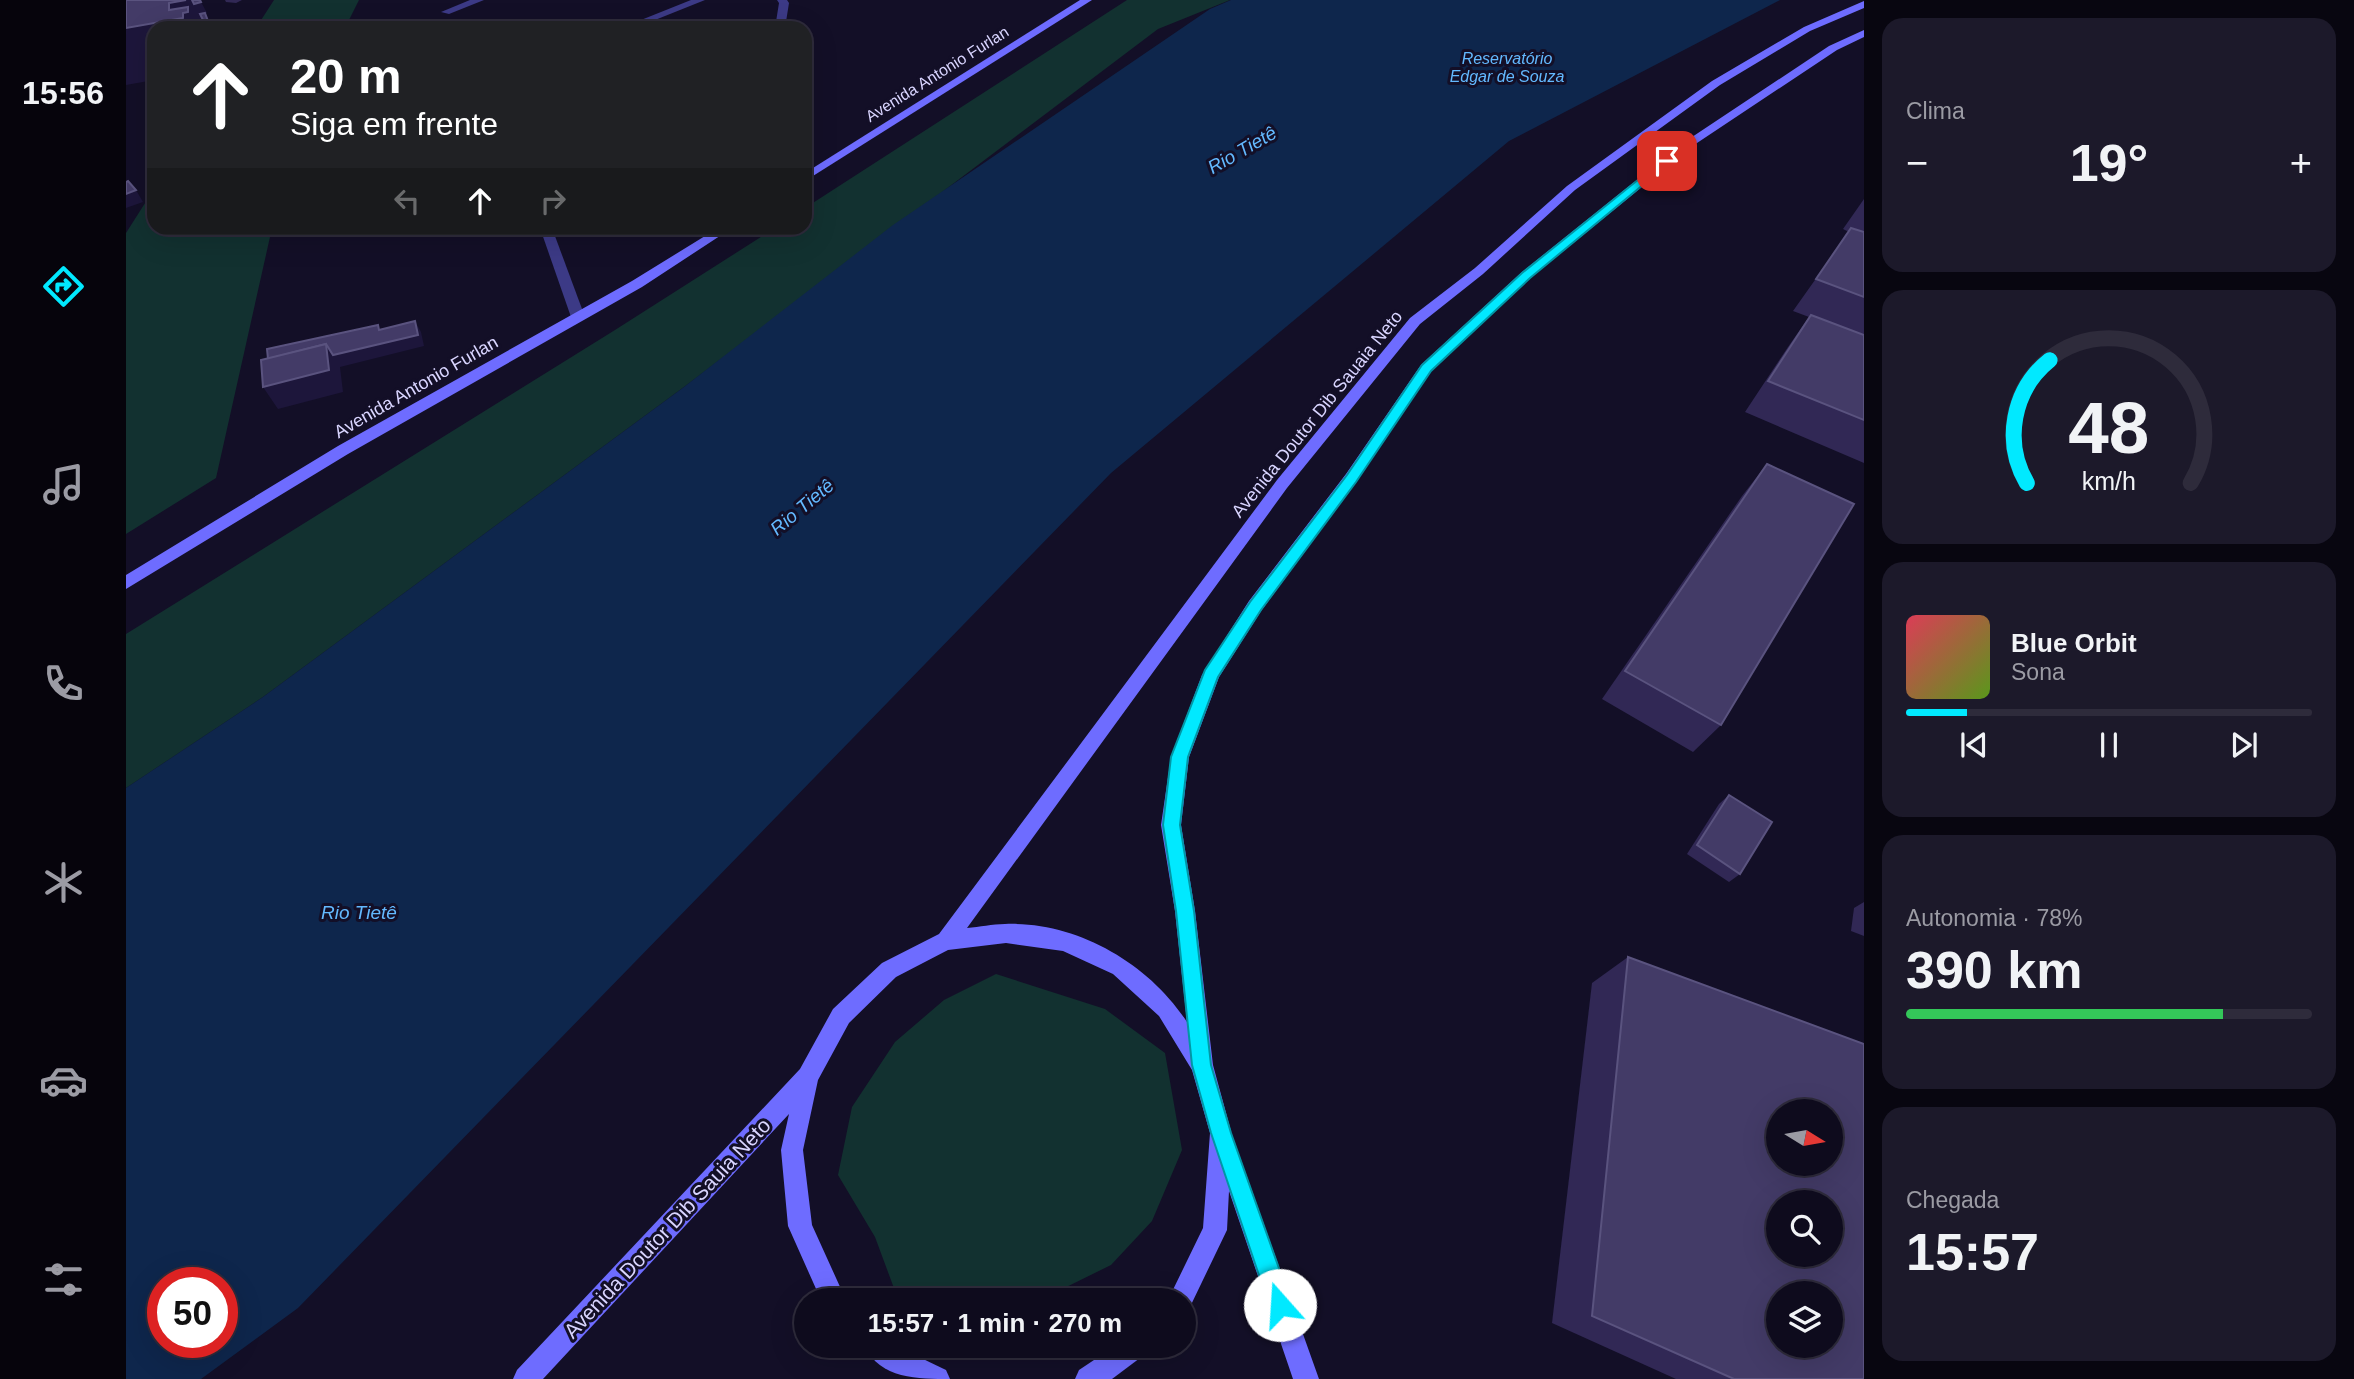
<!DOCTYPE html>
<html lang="pt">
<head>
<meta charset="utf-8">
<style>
  :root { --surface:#0e0b1d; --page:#1c192a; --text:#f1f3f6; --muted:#9b9ba4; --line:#2e2b3b; --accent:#01e9ff }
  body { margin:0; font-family:Arial,sans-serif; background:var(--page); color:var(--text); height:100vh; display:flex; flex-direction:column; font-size:26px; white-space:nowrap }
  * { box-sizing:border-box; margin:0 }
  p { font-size:23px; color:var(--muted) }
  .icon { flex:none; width:38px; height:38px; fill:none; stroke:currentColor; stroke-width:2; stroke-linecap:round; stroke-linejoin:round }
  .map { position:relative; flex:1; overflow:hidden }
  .drawer { display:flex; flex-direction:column; gap:18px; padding:18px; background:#080610; width:490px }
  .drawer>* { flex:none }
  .guide { position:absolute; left:21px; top:21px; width:665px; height:214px; border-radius:21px; box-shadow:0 7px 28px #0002,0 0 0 2px var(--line); background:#202124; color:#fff; overflow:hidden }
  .needle { width:46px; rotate:101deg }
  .buttons { position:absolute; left:1640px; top:1099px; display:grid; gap:14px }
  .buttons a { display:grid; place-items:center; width:77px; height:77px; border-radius:50%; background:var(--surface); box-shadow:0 7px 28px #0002,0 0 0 2px var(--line); font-size:35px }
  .speed { position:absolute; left:21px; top:1267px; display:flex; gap:14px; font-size:35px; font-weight:700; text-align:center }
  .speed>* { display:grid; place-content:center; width:91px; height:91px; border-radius:50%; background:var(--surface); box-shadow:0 7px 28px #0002,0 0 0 2px var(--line); line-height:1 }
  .speed .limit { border:10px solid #d22; background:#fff; color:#111 }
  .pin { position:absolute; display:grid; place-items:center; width:60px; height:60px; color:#fff; margin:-30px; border-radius:14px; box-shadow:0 4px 10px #0006 }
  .me { position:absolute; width:77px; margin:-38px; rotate:341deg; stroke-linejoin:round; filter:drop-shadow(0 0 5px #0008) }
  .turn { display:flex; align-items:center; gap:24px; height:147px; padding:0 28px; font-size:32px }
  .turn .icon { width:91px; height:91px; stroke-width:2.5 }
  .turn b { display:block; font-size:49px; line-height:60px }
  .lanes { display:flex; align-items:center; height:66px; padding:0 28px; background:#0003; justify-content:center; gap:35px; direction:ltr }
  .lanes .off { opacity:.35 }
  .big { font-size:52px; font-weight:700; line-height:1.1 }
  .drawer .widget { flex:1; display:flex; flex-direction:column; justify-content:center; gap:10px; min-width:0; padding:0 24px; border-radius:21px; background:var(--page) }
  .drawer .dial { align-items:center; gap:0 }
  .dial svg { height:182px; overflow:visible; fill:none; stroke:var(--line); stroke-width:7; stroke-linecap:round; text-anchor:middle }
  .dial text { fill:var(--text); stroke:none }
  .song { display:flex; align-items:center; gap:21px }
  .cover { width:84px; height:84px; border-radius:10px; background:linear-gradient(135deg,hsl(350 70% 55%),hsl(90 70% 35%)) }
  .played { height:7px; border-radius:4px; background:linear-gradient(90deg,var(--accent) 15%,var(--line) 15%) }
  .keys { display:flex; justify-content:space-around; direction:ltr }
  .heat { display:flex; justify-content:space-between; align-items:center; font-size:38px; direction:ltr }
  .charge { height:10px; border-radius:5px; background:linear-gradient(90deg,#34c759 78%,var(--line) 0) }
  .trip { position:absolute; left:668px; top:1288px; width:402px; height:70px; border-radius:35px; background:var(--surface); box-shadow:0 7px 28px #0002,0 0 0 2px var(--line); font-weight:700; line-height:70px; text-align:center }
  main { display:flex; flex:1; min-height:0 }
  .menu { display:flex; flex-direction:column; width:126px; justify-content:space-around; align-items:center; background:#06040c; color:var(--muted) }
  .menu .icon { width:49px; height:49px }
  .menu .active { color:var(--accent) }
  .menu b { font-size:32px; color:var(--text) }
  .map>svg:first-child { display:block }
  .green { fill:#123130 }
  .water { fill:#0e264c; fill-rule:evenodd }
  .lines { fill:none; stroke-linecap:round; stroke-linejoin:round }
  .lane { fill:#3c3a86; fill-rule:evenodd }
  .secondary { fill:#6e6cff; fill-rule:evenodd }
  .wall { fill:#312855 }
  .shaded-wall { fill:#1d163b }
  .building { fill:#433b67; stroke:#5a537f; stroke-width:2; fill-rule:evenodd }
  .route { fill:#01e9ff; stroke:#0197a6; stroke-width:2 }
  .labels { text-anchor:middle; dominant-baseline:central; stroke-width:6; stroke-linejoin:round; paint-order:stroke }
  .far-water-label { font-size:16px; font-style:italic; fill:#63b9ff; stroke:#130f27 }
  .far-street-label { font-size:16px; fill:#d9d5ff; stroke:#130f27 }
  .street-label { font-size:18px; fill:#d9d5ff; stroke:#130f27 }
  .water-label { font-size:19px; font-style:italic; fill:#63b9ff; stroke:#130f27 }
  .near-street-label { font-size:21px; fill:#d9d5ff; stroke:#130f27 }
</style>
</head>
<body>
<main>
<nav class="menu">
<b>15:56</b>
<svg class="icon active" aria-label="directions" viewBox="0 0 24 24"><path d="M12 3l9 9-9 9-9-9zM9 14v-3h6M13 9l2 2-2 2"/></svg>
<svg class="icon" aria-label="music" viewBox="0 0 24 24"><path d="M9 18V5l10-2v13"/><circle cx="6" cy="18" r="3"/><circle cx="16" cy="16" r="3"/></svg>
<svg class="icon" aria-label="phone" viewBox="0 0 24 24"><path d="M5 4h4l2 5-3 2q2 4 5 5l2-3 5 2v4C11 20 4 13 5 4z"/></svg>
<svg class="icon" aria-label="climate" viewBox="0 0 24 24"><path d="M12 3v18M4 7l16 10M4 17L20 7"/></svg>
<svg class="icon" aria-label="car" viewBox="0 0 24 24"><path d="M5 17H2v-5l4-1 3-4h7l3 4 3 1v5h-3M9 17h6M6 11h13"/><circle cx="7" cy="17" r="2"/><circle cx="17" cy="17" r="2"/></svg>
<svg class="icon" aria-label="filters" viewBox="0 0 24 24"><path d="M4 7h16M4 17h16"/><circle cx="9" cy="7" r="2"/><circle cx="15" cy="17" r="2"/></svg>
</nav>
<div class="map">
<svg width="1738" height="1379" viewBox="0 0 1738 1379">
  <rect width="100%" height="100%" fill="#130f27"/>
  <g class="green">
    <polygon points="148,0 233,0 219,28 130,28"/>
    <polygon points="1001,0 1104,0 1032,29 558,387 137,697 0,788 0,634 489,330 649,228 679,228 679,208"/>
    <polygon points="28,189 28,228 146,228 90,478 0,534 0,233"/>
    <polygon points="870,974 979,1009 1039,1053 1056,1150 1026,1221 985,1265 914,1300 772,1299 749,1237 712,1175 726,1107 769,1042 818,1000"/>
  </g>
  <path class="water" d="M 1105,0 L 1654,0 L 1383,141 L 985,473 L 172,1308 L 75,1379 L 0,1379 L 0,788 L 137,697 L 558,387 L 767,225 L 1084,9 ZM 37,1283 L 96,1283 L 96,1342 L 37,1342 Z"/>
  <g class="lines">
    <g class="lane">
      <polygon points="344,0 358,0 323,14 315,12"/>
      <polygon points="565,0 579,0 509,28 495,28"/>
      <polygon points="651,0 661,0 663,3 659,28 649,28 653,3"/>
      <polygon points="414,228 426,228 459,317 457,320 452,321 445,317"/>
    </g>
    <g class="secondary">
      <polygon points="954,0 966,0 679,181 679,173"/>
      <path d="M 1738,1 L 1738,8 L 1684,31 L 1594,85 L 1449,190 L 1357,274 L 1294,324 L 1161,488 L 841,928 C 854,927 866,924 879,924 C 950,921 1023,963 1061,1022 L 1049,911 L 1035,825 L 1045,757 L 1076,675 L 1123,601 L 1220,474 L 1295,365 L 1396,272 L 1557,143 L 1703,46 L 1738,30 L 1738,37 L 1711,50 L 1565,147 L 1404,278 L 1305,371 L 1230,482 L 1135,611 L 1093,677 L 1063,757 L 1055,825 L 1069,911 L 1087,1065 L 1106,1135 L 1193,1379 L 1167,1379 L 1103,1191 L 1101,1230 L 1063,1309 L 1059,1310 L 1059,1300 L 1042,1300 L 1077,1228 L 1084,1133 L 1066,1070 L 1033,1016 L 987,974 L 937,951 L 880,943 L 822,950 L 770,977 L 723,1023 L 692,1080 L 677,1150 L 686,1225 L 720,1300 L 695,1300 L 662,1226 L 655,1150 L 663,1114 L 417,1379 L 387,1379 L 391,1370 L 674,1069 L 707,1009 L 756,963 L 813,934 L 1151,480 L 1284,318 L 1349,268 L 1441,186 L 1586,81 L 1678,27 Z"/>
      <polygon points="592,228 606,228 516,287 222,454 0,589 0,575 212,446 506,281"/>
      <path d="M 739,1346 L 770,1346 L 820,1370 L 824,1379 C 793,1379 753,1379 739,1346 Z"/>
      <polygon points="989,1346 1022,1346 1018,1355 986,1379 949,1379 953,1370"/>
    </g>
  </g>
  <g class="wall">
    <polygon points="99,0 116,0 110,3 100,2"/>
    <polygon points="1738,199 1738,463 1619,412 1662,347 1683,317 1667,311 1723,232 1717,229"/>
    <polygon points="1641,464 1595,725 1567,752 1476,699 1616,496"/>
    <polygon points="1603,795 1614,874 1603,882 1561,854 1593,804"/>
    <polygon points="1738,902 1738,936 1725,931 1728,908"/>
    <polygon points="1502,957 1738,1379 1550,1379 1426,1323 1466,983"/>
  </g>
  <g class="shaded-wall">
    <polygon points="0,0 74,0 81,13 74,14 79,13 87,28 28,28 28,80 0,85"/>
    <polygon points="10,190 17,202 0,208 0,194"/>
    <polygon points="289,321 295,332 298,346 214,367 217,392 152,409 137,387 200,344"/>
  </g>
  <g class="building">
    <polygon points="0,0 60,0 43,3 43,10 62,7 62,12 57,13 57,18 0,28"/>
    <polygon points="66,0 74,0 75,2 68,4"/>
    <polygon points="79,13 82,21 78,22 74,14"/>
    <polygon points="2,181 10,190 0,194 0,182"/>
    <polygon points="1725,228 1738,232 1738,297 1690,279"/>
    <polygon points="1685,315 1738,335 1738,420 1642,381"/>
    <polygon points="289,321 292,335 207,355 200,344 142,359 141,349 252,325 253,330"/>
    <polygon points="200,344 203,370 137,387 135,360"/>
    <polygon points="1641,464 1728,504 1595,725 1499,671"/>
    <polygon points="1603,795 1646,822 1614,874 1571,845"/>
    <path d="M 1502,957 L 1738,1044 L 1738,1379 L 1608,1379 L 1466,1316 ZM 1652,1111 L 1704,1111 L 1704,1164 L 1652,1164 ZM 1652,1202 L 1704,1202 L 1704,1255 L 1652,1255 ZM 1652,1293 L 1704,1293 L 1704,1346 L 1652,1346 Z"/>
  </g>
  <polygon class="route" points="1538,159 1546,161 1404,278 1305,371 1230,482 1135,610 1092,677 1062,757 1054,825 1068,911 1085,1065 1105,1133 1166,1305 1162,1313 1154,1317 1146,1313 1143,1305 1085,1133 1066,1065 1050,911 1037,825 1045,757 1079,670 1124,602 1221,475 1296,365 1396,273"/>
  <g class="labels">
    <g class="far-water-label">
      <text x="1381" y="58">Reservatório<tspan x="1381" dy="18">Edgar de Souza</tspan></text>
    </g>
    <g class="far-street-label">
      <text transform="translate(811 74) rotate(-32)">Avenida Antonio Furlan</text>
    </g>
    <g class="street-label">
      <text transform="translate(290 387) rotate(-30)">Avenida Antonio Furlan</text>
      <text transform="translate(1191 414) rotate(-51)">Avenida Doutor Dib Sauaia Neto</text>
    </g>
    <g class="water-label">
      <text transform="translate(1116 150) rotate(-30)">Rio Tietê</text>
      <text transform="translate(676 507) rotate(-40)">Rio Tietê</text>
      <text x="233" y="912">Rio Tietê</text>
    </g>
    <g class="near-street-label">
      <text transform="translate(541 1228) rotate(-47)">Avenida Doutor Dib Sauia Neto</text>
    </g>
  </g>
</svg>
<div class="buttons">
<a><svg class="needle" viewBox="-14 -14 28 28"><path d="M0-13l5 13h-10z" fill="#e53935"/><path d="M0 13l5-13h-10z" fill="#9b9ba4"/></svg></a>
<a><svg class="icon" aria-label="search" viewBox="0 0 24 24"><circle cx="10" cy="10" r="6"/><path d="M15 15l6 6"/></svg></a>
<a><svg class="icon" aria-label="layers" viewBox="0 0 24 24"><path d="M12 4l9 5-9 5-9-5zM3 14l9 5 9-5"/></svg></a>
</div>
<div class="speed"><div class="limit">50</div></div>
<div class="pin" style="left:1541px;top:161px;background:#d93025"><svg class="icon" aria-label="arrive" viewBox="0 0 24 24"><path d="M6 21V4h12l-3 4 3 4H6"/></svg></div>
<svg class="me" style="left:1154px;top:1305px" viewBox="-20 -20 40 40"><circle r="19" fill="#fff"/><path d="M0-13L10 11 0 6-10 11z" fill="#01e9ff"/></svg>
<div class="trip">15:57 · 1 min · 270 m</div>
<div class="guide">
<div class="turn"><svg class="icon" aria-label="ahead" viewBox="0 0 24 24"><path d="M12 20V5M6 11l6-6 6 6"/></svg><div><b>20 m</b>Siga em frente</div></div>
<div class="lanes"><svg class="icon off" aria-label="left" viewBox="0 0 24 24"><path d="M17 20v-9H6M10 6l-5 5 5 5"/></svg><svg class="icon" aria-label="ahead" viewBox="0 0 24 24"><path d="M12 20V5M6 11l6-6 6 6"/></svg><svg class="icon off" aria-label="right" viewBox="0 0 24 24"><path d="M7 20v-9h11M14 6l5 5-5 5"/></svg></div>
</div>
</div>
<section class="drawer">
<div class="widget"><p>Clima</p>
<div class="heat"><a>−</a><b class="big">19°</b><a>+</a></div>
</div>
<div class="widget dial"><svg viewBox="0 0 100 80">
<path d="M14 69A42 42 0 1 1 86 69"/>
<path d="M14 69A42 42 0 0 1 24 15" stroke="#01e9ff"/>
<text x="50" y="56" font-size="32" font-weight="700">48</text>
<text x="50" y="72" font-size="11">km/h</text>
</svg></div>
<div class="widget">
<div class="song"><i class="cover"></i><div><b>Blue Orbit</b><p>Sona</p></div></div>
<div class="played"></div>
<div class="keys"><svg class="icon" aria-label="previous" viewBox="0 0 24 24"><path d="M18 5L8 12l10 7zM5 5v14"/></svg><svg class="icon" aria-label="pause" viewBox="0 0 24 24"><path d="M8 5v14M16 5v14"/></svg><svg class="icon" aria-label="next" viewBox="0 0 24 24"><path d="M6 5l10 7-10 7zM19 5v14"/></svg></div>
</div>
<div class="widget"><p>Autonomia · 78%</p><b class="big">390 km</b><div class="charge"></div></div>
<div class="widget"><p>Chegada</p><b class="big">15:57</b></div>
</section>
</main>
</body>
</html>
